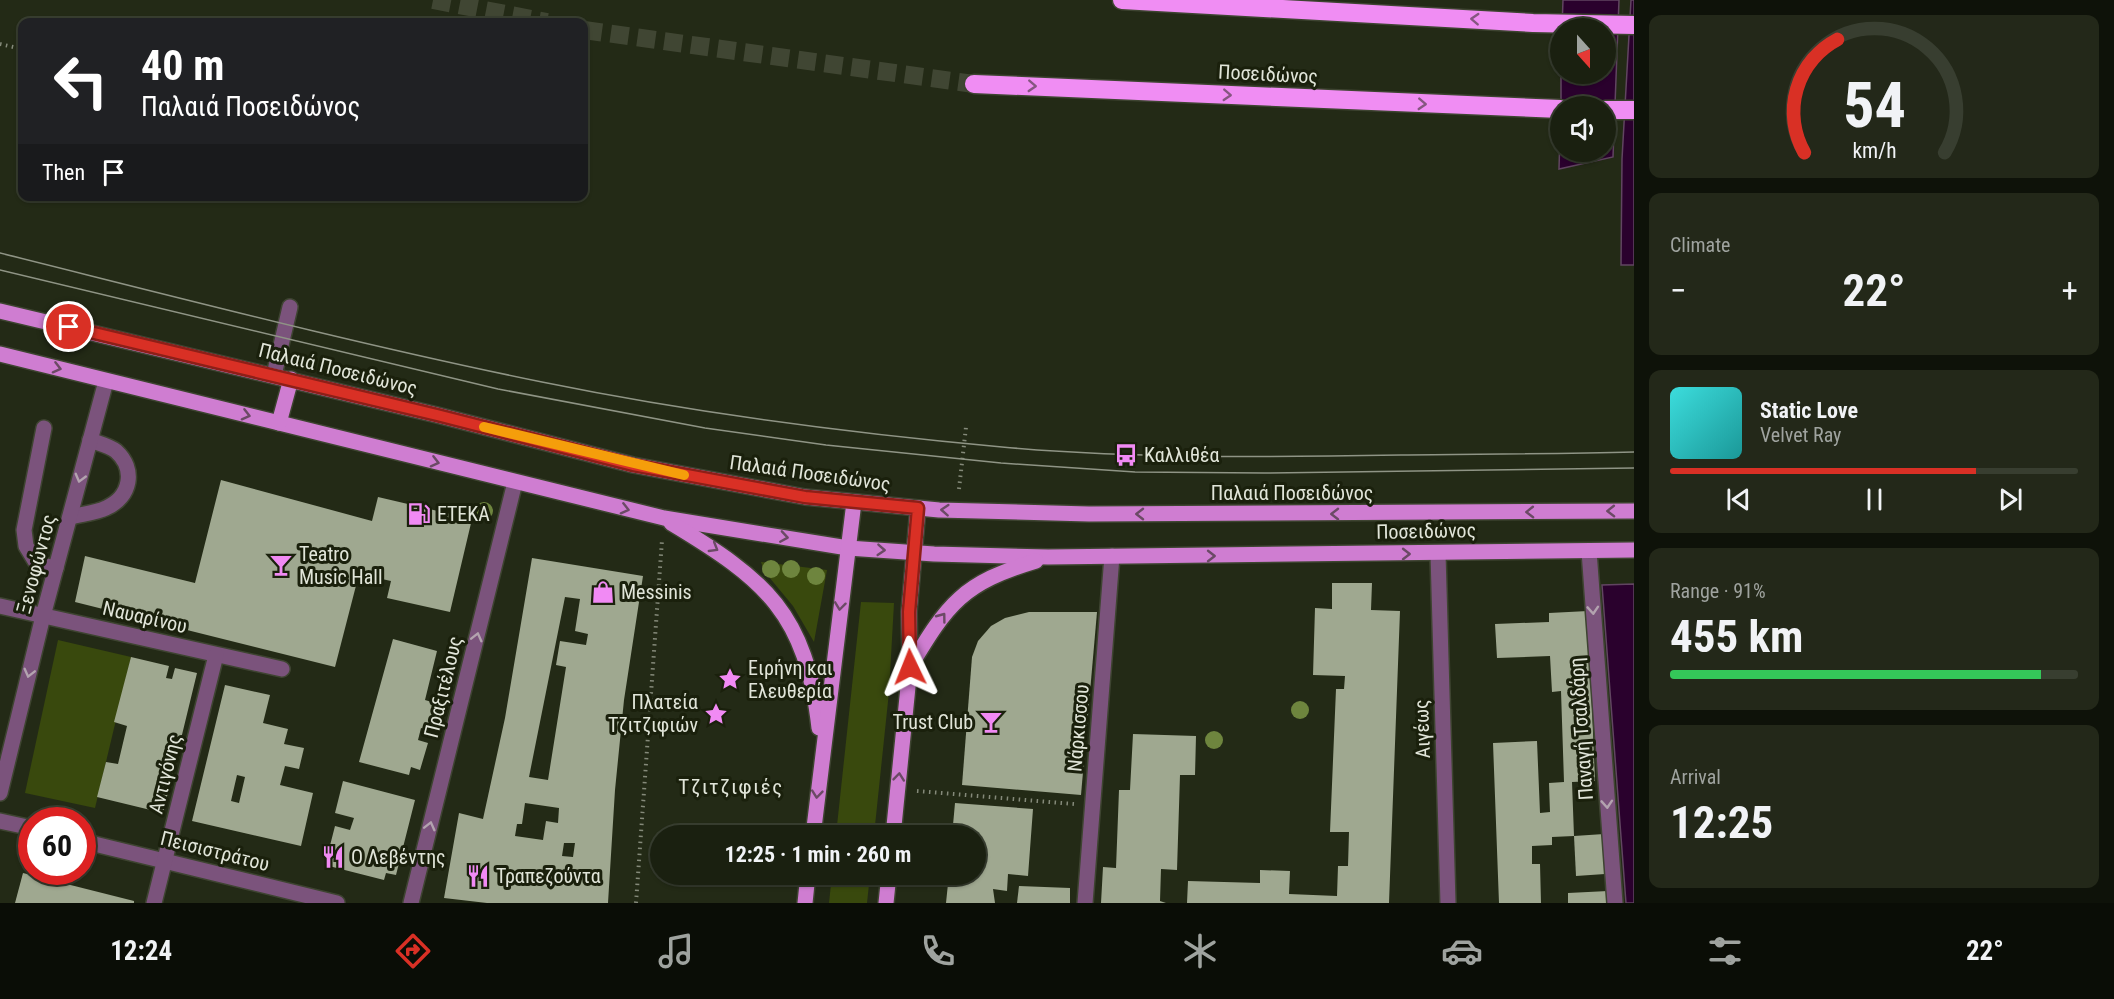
<!DOCTYPE html>
<html lang="en">
<head>
<meta charset="utf-8">
<style>
  :root { --surface:#1a2010; --page:#232819; --text:#f1f3f6; --muted:#9fa39f; --line:#383e30; --accent:#d93025 }
  body { margin:0; font-family:"Roboto Condensed",sans-serif; background:var(--page); color:var(--text); height:100vh; display:flex; flex-direction:column; font-size:22px; white-space:nowrap }
  * { box-sizing:border-box; margin:0 }
  p { font-size:20px; color:var(--muted) }
  .icon { flex:none; width:33px; height:33px; fill:none; stroke:currentColor; stroke-width:2; stroke-linecap:round; stroke-linejoin:round }
  .map { position:relative; flex:1; overflow:hidden }
  .panel { display:flex; flex-direction:column; gap:15px; padding:15px; background:#0e1209; width:480px }
  .panel>* { flex:none }
  .banner { position:absolute; left:18px; top:18px; width:570px; height:183px; border-radius:12px; box-shadow:0 2px 4px #0004,0 0 0 2px var(--line); background:#202124; color:#fff; overflow:hidden }
  .needle { width:39px; rotate:159deg }
  .buttons { position:absolute; left:1550px; top:18px; display:grid; gap:12px }
  .buttons a { display:grid; place-items:center; width:66px; height:66px; border-radius:50%; background:var(--surface); box-shadow:0 2px 4px #0004,0 0 0 2px var(--line); font-size:30px }
  .speed { position:absolute; left:18px; top:807px; display:flex; gap:12px; font-size:30px; font-weight:700; text-align:center }
  .speed>* { display:grid; place-content:center; width:78px; height:78px; border-radius:50%; background:var(--surface); box-shadow:0 2px 4px #0004,0 0 0 2px var(--line); line-height:1 }
  .speed .limit { border:9px solid #d22; background:#fff; color:#111 }
  .pin { position:absolute; display:grid; place-items:center; width:51px; height:51px; color:#fff; margin:-26px; border:3px solid #fff; border-radius:50%; box-shadow:0 2px 6px #0007 }
  .me { position:absolute; width:66px; margin:-33px; rotate:358deg; stroke-linejoin:round; filter:drop-shadow(0 0 4px #0008) }
  .turn { display:flex; align-items:center; gap:21px; height:126px; padding:0 24px; font-size:27px }
  .turn .icon { width:78px; height:78px; stroke-width:2.5 }
  .turn b { display:block; font-size:42px; line-height:51px }
  .then { display:flex; align-items:center; height:57px; padding:0 24px; background:#0003; gap:12px; font-size:22px }
  .big { font-size:45px; font-weight:700; line-height:1.1 }
  .panel .card { flex:1; display:flex; flex-direction:column; justify-content:center; gap:9px; min-width:0; padding:0 21px; border-radius:12px; background:var(--page) }
  .panel .dial { align-items:center; gap:0 }
  .dial svg { height:156px; overflow:visible; fill:none; stroke:var(--line); stroke-width:7; stroke-linecap:round; text-anchor:middle }
  .dial text { fill:var(--text); stroke:none }
  .song { display:flex; align-items:center; gap:18px }
  .cover { width:72px; height:72px; border-radius:9px; background:linear-gradient(135deg,hsl(180 70% 55%),hsl(180 70% 35%)) }
  .played { height:6px; border-radius:3px; background:linear-gradient(90deg,var(--accent) 75%,var(--line) 75%) }
  .keys { display:flex; justify-content:space-around; direction:ltr }
  .heat { display:flex; justify-content:space-between; align-items:center; font-size:33px; direction:ltr }
  .charge { height:9px; border-radius:4px; background:linear-gradient(90deg,#34c759 91%,var(--line) 0) }
  .trip { position:absolute; left:650px; top:825px; width:336px; height:60px; border-radius:30px; background:var(--surface); box-shadow:0 2px 4px #0004,0 0 0 2px var(--line); font-weight:700; line-height:60px; text-align:center }
  .dock { display:flex; height:96px; justify-content:space-around; align-items:center; background:#0a0d06; color:var(--muted) }
  .dock .icon { width:42px; height:42px }
  .dock .current { color:var(--accent) }
  .dock b { font-size:27px; color:var(--text) }
  main { display:flex; flex:1; min-height:0 }
  .map>svg:first-child { display:block }
  .green { fill:#39490d }
  .water { fill:#2a012d; stroke:#614561; stroke-width:1.5 }
  .building { fill:#9fa890; fill-rule:evenodd }
  .lines { fill:none; stroke-linecap:round; stroke-linejoin:round }
  .highway-tunnel { stroke:#404633; stroke-width:18; stroke-dasharray:18 9; stroke-linecap:butt }
  .minor-casing { stroke:#3e4431; stroke-width:18 }
  .major-casing { stroke:#3e4431; stroke-width:18 }
  .highway-casing { stroke:#3e4431; stroke-width:21 }
  .path { stroke:#858a7a; stroke-width:4; stroke-dasharray:1.5 4.5; stroke-linecap:butt }
  .minor { stroke:#7b537c; stroke-width:15 }
  .major { stroke:#cf7dd1; stroke-width:15 }
  .highway { stroke:#f08df3; stroke-width:18 }
  .tram { stroke:#8f9485; stroke-width:1.5 }
  .tree { fill:#6e853e }
  .oneway { stroke:#855680 }
  .oneway2 { stroke:#6b4a65 }
  .oneway3 { stroke:#b3a3af }
  .route-casing { stroke:#8d1f18; stroke-width:15 }
  .route { stroke:#d93025; stroke-width:10 }
  .slow { stroke:#f59e0b; stroke-width:10 }
  .labels { text-anchor:middle; dominant-baseline:central; stroke-width:6; stroke-linejoin:round; paint-order:stroke }
  .street-label { font-size:20px; fill:#e1e5d9; stroke:#1a200c }
  .poi-label { font-size:20px; fill:#e1e5d9; stroke:#1a200c; text-anchor:start }
  .neighbourhood-label { font-size:21px; letter-spacing:1.5px; fill:#e1e5d9; stroke:#1a200c }
</style>
</head>
<body>
<main>
<div class="map">
<svg width="1634" height="903" viewBox="0 0 1634 903">
  <rect width="100%" height="100%" fill="#232a16"/>
  <g class="green">
    <polygon points="761,562 827,570 814,642 793,606 764,571"/>
    <polygon points="861,602 894,603 889,692 874,835 836,835"/>
    <polygon points="58,640 131,657 95,808 25,793"/>
    <polygon points="832,875 870,875 867,903 829,903"/>
  </g>
  <g class="water">
    <polygon points="1563,0 1619,0 1613,157 1559,169 1560,134 1560,152 1605,152 1605,106 1561,106 1561,74 1605,74 1605,28 1562,28"/>
    <polygon points="1631,0 1634,0 1634,265 1621,265 1622,159"/>
    <polygon points="1634,584 1634,903 1626,903 1602,585"/>
  </g>
  <g class="building">
    <polygon points="221,480 372,521 378,497 472,519 450,612 387,598 391,581 359,574 335,667 75,602 85,556 195,583"/>
    <path d="M 532,558 L 643,576 L 624,700 L 615,790 L 608,903 L 487,903 L 444,898 L 459,813 L 483,819 L 505,718 ZM 565,597 L 580,599 L 575,631 L 588,634 L 586,645 L 560,641 L 556,665 L 566,667 L 548,780 L 529,777 ZM 525,803 L 559,808 L 558,823 L 546,821 L 543,840 L 515,836 L 517,824 L 522,824 ZM 564,843 L 575,843 L 573,857 L 562,856 Z"/>
    <polygon points="1332,583 1372,583 1371,610 1400,611 1389,903 1187,903 1188,881 1260,883 1260,870 1290,871 1289,894 1337,896 1338,866 1348,866 1349,832 1330,832 1336,689 1344,689 1345,676 1313,675 1315,608 1332,609"/>
    <polygon points="1588,611 1595,781 1572,782 1574,836 1552,837 1552,845 1532,846 1532,864 1540,864 1541,903 1499,903 1493,743 1537,741 1540,813 1550,812 1549,783 1564,782 1561,691 1552,692 1550,656 1497,658 1495,624 1549,622 1549,613"/>
    <polygon points="1029,612 1097,612 1081,795 962,785 972,657 978,641 991,626 1005,618"/>
    <polygon points="393,639 437,651 425,700 435,703 428,730 421,728 418,740 428,743 420,770 411,767 409,775 359,762"/>
    <polygon points="131,657 169,666 166,678 172,679 175,668 197,673 163,813 97,797 106,762 118,764 127,726 114,722"/>
    <path d="M 225,685 L 270,695 L 263,723 L 288,729 L 284,744 L 304,748 L 299,769 L 285,766 L 280,785 L 313,793 L 301,846 L 192,821 ZM 237,775 L 245,777 L 239,803 L 231,801 Z"/>
    <polygon points="1133,734 1196,736 1195,775 1180,775 1177,870 1161,869 1160,901 1166,903 1101,903 1103,867 1116,868 1119,790 1130,790"/>
    <polygon points="343,781 415,800 396,875 386,873 384,880 325,865 335,826 350,830 354,818 335,813"/>
    <polygon points="955,803 1033,809 1028,876 1008,874 1007,891 993,889 995,903 946,903 949,874 975,874 975,836 952,836"/>
    <polygon points="1604,834 1605,874 1576,876 1574,836"/>
    <polygon points="23,873 134,901 134,903 15,903"/>
    <polygon points="1019,886 1070,888 1070,903 1017,903"/>
    <polygon points="1608,891 1609,903 1568,903 1568,893"/>
  </g>
  <g class="lines">
    <g class="highway-tunnel">
      <polyline points="433,0 547,22"/>
      <polyline points="584,30 974,84"/>
    </g>
    <g class="minor-casing">
      <g id="minor">
        <polyline points="274,375 290,307"/>
        <polyline points="44,428 24,530 26,546 37,564 56,568"/>
        <path d="M 70,517 C 81,514 96,513 106,508 C 131,497 136,469 116,451 C 110,446 98,443 90,440"/>
        <polyline points="1589,551 1615,903"/>
        <polyline points="1438,554 1448,903"/>
        <polyline points="0,606 282,669"/>
        <polyline points="0,793 43,616 106,381"/>
        <polyline points="0,821 32,828"/>
        <polyline points="82,841 337,903"/>
        <polyline points="154,903 216,655"/>
        <polyline points="411,903 515,482"/>
        <polyline points="1085,903 1112,556"/>
      </g>
    </g>
    <g class="major-casing">
      <g id="major">
        <polyline points="0,311 437,415 633,465 805,497 939,510 1089,514 1634,511"/>
        <polyline points="0,354 664,518 848,548 934,554 1048,557 1634,550"/>
        <polyline points="279,423 291,379"/>
        <path d="M 671,523 C 766,580 806,613 819,728"/>
        <path d="M 910,667 C 948,603 963,583 1036,561"/>
        <polyline points="813,836 854,502"/>
        <polyline points="893,836 910,667 909,612 918,508"/>
        <polyline points="805,903 808,874"/>
        <polyline points="886,903 889,874"/>
      </g>
    </g>
    <g class="highway-casing">
      <g id="highway">
        <polyline points="1122,0 1533,23 1634,25"/>
        <polyline points="974,84 1560,109"/>
        <polyline points="1605,110 1634,110"/>
      </g>
    </g>
    <g class="path">
      <polyline points="0,44 22,49"/>
      <polyline points="959,489 966,427"/>
      <polyline points="917,791 1074,804"/>
      <polyline points="636,903 662,540"/>
    </g>
    <use href="#minor" class="minor"/>
    <use href="#major" class="major"/>
    <use href="#highway" class="highway"/>
    <g class="tram">
      <path d="M 0,253 C 180,298 360,345 542,382 C 694,413 848,433 1002,447 C 1135,459 1268,457 1401,455 C 1479,454 1556,454 1634,452"/>
      <polyline points="0,270 498,389 705,428 826,445 1001,463 1135,472 1264,473 1634,468"/>
    </g>
  </g>
  <g class="tree">
    <circle cx="484" cy="511" r="9"/>
    <circle cx="771" cy="569" r="9"/>
    <circle cx="791" cy="569" r="9"/>
    <circle cx="816" cy="576" r="9"/>
    <circle cx="1300" cy="710" r="9"/>
    <circle cx="1214" cy="740" r="9"/>
  </g>
  <defs><path id="oneway-chevron" d="M-2-3.5L2.5 0L-2 3.5" fill="none" stroke-width="1.6" stroke-linecap="round" stroke-linejoin="round" transform="scale(1.5)"/></defs>
  <g class="oneway">
    <use href="#oneway-chevron" transform="translate(1475 19) rotate(-177)"/>
    <use href="#oneway-chevron" transform="translate(1032 86) rotate(3)"/>
    <use href="#oneway-chevron" transform="translate(1227 95) rotate(3)"/>
    <use href="#oneway-chevron" transform="translate(1422 104) rotate(3)"/>
  </g>
  <g class="oneway2">
    <use href="#oneway-chevron" transform="translate(57 368) rotate(14)"/>
    <use href="#oneway-chevron" transform="translate(246 415) rotate(14)"/>
    <use href="#oneway-chevron" transform="translate(435 462) rotate(14)"/>
    <use href="#oneway-chevron" transform="translate(625 509) rotate(14)"/>
    <use href="#oneway-chevron" transform="translate(945 510) rotate(-176)"/>
    <use href="#oneway-chevron" transform="translate(1611 511) rotate(179)"/>
    <use href="#oneway-chevron" transform="translate(1530 512) rotate(179)"/>
    <use href="#oneway-chevron" transform="translate(1140 514) rotate(-180)"/>
    <use href="#oneway-chevron" transform="translate(1335 514) rotate(180)"/>
    <use href="#oneway-chevron" transform="translate(784 537) rotate(9)"/>
    <use href="#oneway-chevron" transform="translate(714 548) rotate(31)"/>
    <use href="#oneway-chevron" transform="translate(881 550) rotate(4)"/>
    <use href="#oneway-chevron" transform="translate(1406 554)"/>
    <use href="#oneway-chevron" transform="translate(1211 556)"/>
    <use href="#oneway-chevron" transform="translate(840 606) rotate(97)"/>
    <use href="#oneway-chevron" transform="translate(942 617) rotate(-53)"/>
    <use href="#oneway-chevron" transform="translate(899 777) rotate(-84)"/>
    <use href="#oneway-chevron" transform="translate(817 794) rotate(96)"/>
  </g>
  <g class="oneway3">
    <use href="#oneway-chevron" transform="translate(80 478) rotate(105)"/>
    <use href="#oneway-chevron" transform="translate(1593 610) rotate(86)"/>
    <use href="#oneway-chevron" transform="translate(477 637) rotate(-76)"/>
    <use href="#oneway-chevron" transform="translate(29 673) rotate(104)"/>
    <use href="#oneway-chevron" transform="translate(1607 804) rotate(86)"/>
    <use href="#oneway-chevron" transform="translate(430 826) rotate(-76)"/>
  </g>
  <g class="lines">
    <g class="route-casing">
      <polyline id="route" points="69,327 437,415 633,465 805,497 918,508 909,612 910,667"/>
    </g>
    <use href="#route" class="route"/>
    <polyline class="slow" points="484,427 684,475"/>
  </g>
  <defs>
    <g id="bus-bare" transform="scale(1.8)"><path d="M-5-6H5V4H4V6H2V4H-2V6H-4V4H-5ZM-3.5-4V0h7V-4ZM-3.5 1.2v1.5H-2V1.2ZM2 1.2v1.5H3.5V1.2Z" fill="#f18af4" stroke="#1a200c" stroke-width="2.5" paint-order="stroke"/></g>
    <g id="fuel-bare" transform="scale(1.8)"><path d="M-5.5-6h7V0h2V4h1.3V-2.5L3-4.5l.8-.8L6-3V5H2.5V1h-1V6h-7ZM-4.2-4.7v3.2H.2V-4.7Z" fill="#f18af4" stroke="#1a200c" stroke-width="2.5" paint-order="stroke"/></g>
    <g id="bar-bare" transform="scale(1.8)"><path d="M-6-5H6L.8 .8V4.5H3.5V6h-7V4.5H-.8V.8Z" fill="#f18af4" stroke="#1a200c" stroke-width="2.5" paint-order="stroke"/></g>
    <g id="shop-bare" transform="scale(1.8)"><path d="M-5-2.5h2.3a2.7 3.5 0 0 1 5.4 0H5L5.5 6h-11ZM-1.5-2.5h3a1.5 2.3 0 0 0-3 0Z" fill="#f18af4" stroke="#1a200c" stroke-width="2.5" paint-order="stroke"/></g>
    <g id="sight-bare" transform="scale(1.8)"><path d="M0-6L1.8-2.2L6-1.7L2.9 1.2L3.7 5.4L0 3.3L-3.7 5.4L-2.9 1.2L-6-1.7L-1.8-2.2Z" fill="#f18af4" stroke="#1a200c" stroke-width="2.5" paint-order="stroke"/></g>
    <g id="restaurant-bare" transform="scale(1.8)"><path d="M-5-6h1v4h1v-4h1v4h1v-4h1v5L-1.5 .5V6h-2V.5L-5-1ZM5-6V6H3V1.5H1.5Q1.5-4 5-6Z" fill="#f18af4" stroke="#1a200c" stroke-width="2.5" paint-order="stroke"/></g>
  </defs>
  <g fill-rule="evenodd">
    <use href="#bus-bare" x="1126" y="455"/>
    <use href="#fuel-bare" x="419" y="514"/>
    <use href="#bar-bare" x="281" y="565"/>
    <use href="#shop-bare" x="603" y="592"/>
    <use href="#sight-bare" x="730" y="679"/>
    <use href="#sight-bare" x="716" y="714"/>
    <use href="#bar-bare" x="991" y="722"/>
    <use href="#restaurant-bare" x="333" y="857"/>
    <use href="#restaurant-bare" x="478" y="876"/>
  </g>
  <g class="labels">
    <g class="street-label">
      <text transform="translate(1268 74) rotate(3)">Ποσειδώνος</text>
      <text transform="translate(338 369) rotate(14)">Παλαιά Ποσειδώνος</text>
      <text transform="translate(810 473) rotate(8)">Παλαιά Ποσειδώνος</text>
      <text x="1292" y="493">Παλαιά Ποσειδώνος</text>
      <text transform="translate(1426 531) rotate(-1)">Ποσειδώνος</text>
      <text transform="translate(36 564) rotate(-75)">Ξενοφώντος</text>
      <text transform="translate(145 617) rotate(13)">Ναυαρίνου</text>
      <text transform="translate(443 687) rotate(-76)">Πραξιτέλους</text>
      <text transform="translate(1078 728) rotate(-85)">Νάρκισσου</text>
      <text transform="translate(1422 729) rotate(-92)">Αιγέως</text>
      <text transform="translate(1581 729) rotate(-94)">Παναγή Τσαλδάρη</text>
      <text transform="translate(165 774) rotate(-76)">Αντιγόνης</text>
      <text transform="translate(215 851) rotate(14)">Πεισιστράτου</text>
    </g>
    <g class="poi-label">
      <text x="1144" y="455">Καλλιθέα</text>
      <text x="437" y="514">ΕΤΕΚΑ</text>
      <text x="299" y="554">Teatro<tspan x="299" dy="23">Music Hall</tspan></text>
      <text x="621" y="592">Messinis</text>
      <text x="748" y="668">Ειρήνη και<tspan x="748" dy="23">Ελευθερία</tspan></text>
      <text x="698" y="702" text-anchor="end">Πλατεία<tspan x="698" dy="23">Τζιτζιφιών</tspan></text>
      <text x="973" y="722" text-anchor="end">Trust Club</text>
      <text x="351" y="857">Ο Λεβέντης</text>
      <text x="496" y="876">Τραπεζούντα</text>
    </g>
    <g class="neighbourhood-label">
      <text x="731" y="787">Τζιτζιφιές</text>
    </g>
  </g>
</svg>
<div class="buttons">
<a><svg class="needle" viewBox="-14 -14 28 28"><path d="M0-13l5 13h-10z" fill="#e53935"/><path d="M0 13l5-13h-10z" fill="#9fa39f"/></svg></a>
<a><svg class="icon" aria-label="sound" viewBox="0 0 24 24"><path d="M4 9h4l5-4v14l-5-4H4zM17 9q2 3 0 6"/></svg></a>
</div>
<div class="speed"><div class="limit">60</div></div>
<div class="pin" style="left:69px;top:327px;background:#d93025"><svg class="icon" aria-label="arrive" viewBox="0 0 24 24"><path d="M6 21V4h12l-3 4 3 4H6"/></svg></div>
<svg class="me" style="left:910px;top:667px" viewBox="-20 -20 40 40"><path d="M0-17L14 15 0 8-14 15z" fill="#d93025" stroke="#fff" stroke-width="4"/></svg>
<div class="trip">12:25 · 1 min · 260 m</div>
<div class="banner">
<div class="turn"><svg class="icon" aria-label="left" viewBox="0 0 24 24"><path d="M17 20v-9H6M10 6l-5 5 5 5"/></svg><div><b>40 m</b>Παλαιά Ποσειδώνος</div></div>
<div class="then">Then<svg class="icon" aria-label="arrive" viewBox="0 0 24 24"><path d="M6 21V4h12l-3 4 3 4H6"/></svg></div>
</div>
</div>
<section class="panel">
<div class="card dial"><svg viewBox="0 0 100 80">
<path d="M14 69A42 42 0 1 1 86 69"/>
<path d="M14 69A42 42 0 0 1 31 11" stroke="#d93025"/>
<text x="50" y="56" font-size="32" font-weight="700">54</text>
<text x="50" y="72" font-size="11">km/h</text>
</svg></div>
<div class="card"><p>Climate</p>
<div class="heat"><a>−</a><b class="big">22°</b><a>+</a></div>
</div>
<div class="card">
<div class="song"><i class="cover"></i><div><b>Static Love</b><p>Velvet Ray</p></div></div>
<div class="played"></div>
<div class="keys"><svg class="icon" aria-label="previous" viewBox="0 0 24 24"><path d="M18 5L8 12l10 7zM5 5v14"/></svg><svg class="icon" aria-label="pause" viewBox="0 0 24 24"><path d="M8 5v14M16 5v14"/></svg><svg class="icon" aria-label="next" viewBox="0 0 24 24"><path d="M6 5l10 7-10 7zM19 5v14"/></svg></div>
</div>
<div class="card"><p>Range · 91%</p><b class="big">455 km</b><div class="charge"></div></div>
<div class="card"><p>Arrival</p><b class="big">12:25</b></div>
</section>
</main>
<nav class="dock">
<b>12:24</b>
<svg class="icon current" aria-label="directions" viewBox="0 0 24 24"><path d="M12 3l9 9-9 9-9-9zM9 14v-3h6M13 9l2 2-2 2"/></svg>
<svg class="icon" aria-label="music" viewBox="0 0 24 24"><path d="M9 18V5l10-2v13"/><circle cx="6" cy="18" r="3"/><circle cx="16" cy="16" r="3"/></svg>
<svg class="icon" aria-label="phone" viewBox="0 0 24 24"><path d="M5 4h4l2 5-3 2q2 4 5 5l2-3 5 2v4C11 20 4 13 5 4z"/></svg>
<svg class="icon" aria-label="climate" viewBox="0 0 24 24"><path d="M12 3v18M4 7l16 10M4 17L20 7"/></svg>
<svg class="icon" aria-label="car" viewBox="0 0 24 24"><path d="M5 17H2v-5l4-1 3-4h7l3 4 3 1v5h-3M9 17h6M6 11h13"/><circle cx="7" cy="17" r="2"/><circle cx="17" cy="17" r="2"/></svg>
<svg class="icon" aria-label="filters" viewBox="0 0 24 24"><path d="M4 7h16M4 17h16"/><circle cx="9" cy="7" r="2"/><circle cx="15" cy="17" r="2"/></svg>
<b>22°</b>
</nav>
</body>
</html>
